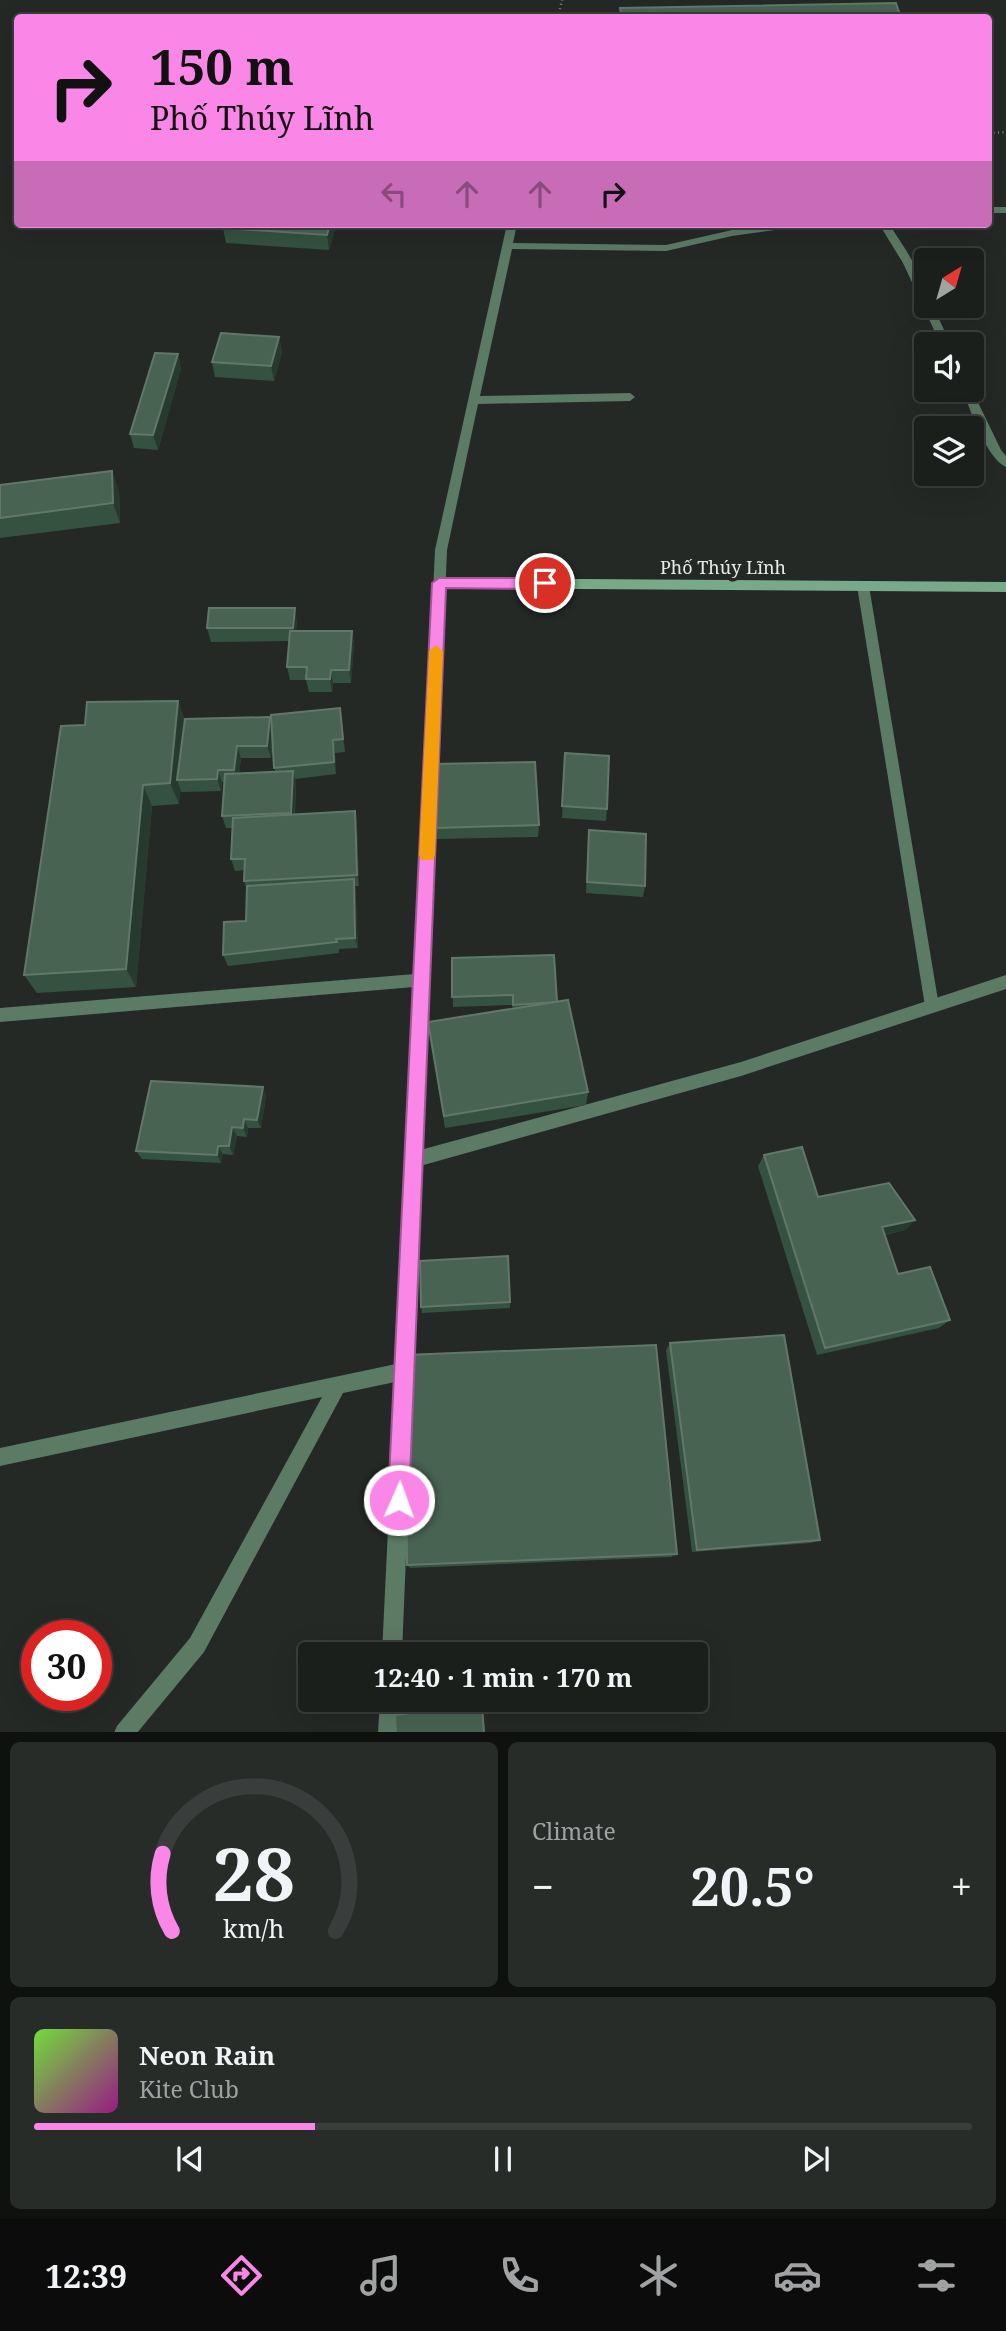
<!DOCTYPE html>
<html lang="en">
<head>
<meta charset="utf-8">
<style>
  :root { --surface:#1b1f1c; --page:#282c29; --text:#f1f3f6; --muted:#a0a2a3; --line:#393d3b; --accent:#fa87e7 }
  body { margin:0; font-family:"Noto Serif",serif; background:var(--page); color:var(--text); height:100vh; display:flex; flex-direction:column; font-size:26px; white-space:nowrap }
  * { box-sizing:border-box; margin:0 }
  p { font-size:23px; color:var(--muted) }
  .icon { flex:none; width:38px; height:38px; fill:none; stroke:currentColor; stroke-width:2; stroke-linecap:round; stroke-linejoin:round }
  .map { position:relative; height:1732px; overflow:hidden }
  .details { display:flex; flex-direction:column; gap:10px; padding:10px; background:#0f110f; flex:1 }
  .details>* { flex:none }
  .hud { position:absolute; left:14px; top:14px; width:978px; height:214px; border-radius:7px; box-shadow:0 7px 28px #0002,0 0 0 2px var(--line); background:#fa87e7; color:#111; overflow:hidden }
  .needle { width:46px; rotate:37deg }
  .tools { position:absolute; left:914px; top:248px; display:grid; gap:14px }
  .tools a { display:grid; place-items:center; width:70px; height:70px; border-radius:7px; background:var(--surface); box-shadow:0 7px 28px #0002,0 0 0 2px var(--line); font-size:35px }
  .speed { position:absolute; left:21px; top:1620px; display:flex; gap:14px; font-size:35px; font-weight:700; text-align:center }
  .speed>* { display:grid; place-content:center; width:91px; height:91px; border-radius:50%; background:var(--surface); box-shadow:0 7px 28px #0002,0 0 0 2px var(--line); line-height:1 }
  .speed .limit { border:10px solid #d22; background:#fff; color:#111 }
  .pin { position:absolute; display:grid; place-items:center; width:60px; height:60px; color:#fff; margin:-30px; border:4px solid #fff; border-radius:50%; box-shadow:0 2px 7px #0007 }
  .me { position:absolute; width:77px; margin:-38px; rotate:2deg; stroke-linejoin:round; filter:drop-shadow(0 0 5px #0008) }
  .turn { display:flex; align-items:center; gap:24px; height:147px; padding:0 21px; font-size:32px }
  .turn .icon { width:91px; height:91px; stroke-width:2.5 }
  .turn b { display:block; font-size:49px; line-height:60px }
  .lanes { display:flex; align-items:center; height:66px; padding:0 21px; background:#0003; justify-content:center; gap:35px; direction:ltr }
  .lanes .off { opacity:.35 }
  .big { font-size:52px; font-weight:700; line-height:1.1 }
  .details .widget { flex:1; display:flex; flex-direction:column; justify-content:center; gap:10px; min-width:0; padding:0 24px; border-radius:10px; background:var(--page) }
  .details .dial { align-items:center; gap:0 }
  .dial svg { height:182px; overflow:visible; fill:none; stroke:var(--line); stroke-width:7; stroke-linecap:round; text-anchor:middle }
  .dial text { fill:var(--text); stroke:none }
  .song { display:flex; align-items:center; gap:21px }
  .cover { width:84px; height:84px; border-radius:10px; background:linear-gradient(135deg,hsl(100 70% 55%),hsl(310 70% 35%)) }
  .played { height:7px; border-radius:4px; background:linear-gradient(90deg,var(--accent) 30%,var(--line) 30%) }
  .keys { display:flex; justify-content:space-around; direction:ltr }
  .heat { display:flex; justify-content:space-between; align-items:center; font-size:38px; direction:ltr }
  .details .tiles { flex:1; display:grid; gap:10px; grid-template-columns:1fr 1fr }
  .widget:last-child { grid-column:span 2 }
  .trip { position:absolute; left:298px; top:1642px; width:410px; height:70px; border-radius:7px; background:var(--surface); box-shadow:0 7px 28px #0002,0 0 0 2px var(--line); font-weight:700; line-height:70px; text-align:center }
  .tab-bar { display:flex; height:112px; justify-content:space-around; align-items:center; background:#0b0c0b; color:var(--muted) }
  .tab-bar .icon { width:49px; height:49px }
  .tab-bar .current { color:var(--accent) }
  .tab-bar b { font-size:32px; color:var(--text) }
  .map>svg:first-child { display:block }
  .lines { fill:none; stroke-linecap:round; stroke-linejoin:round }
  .path { stroke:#838784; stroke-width:2.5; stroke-dasharray:1 3.5; stroke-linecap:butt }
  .lane { fill:#5b7b65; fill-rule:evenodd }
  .street { fill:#5b7b65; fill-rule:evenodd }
  .secondary { fill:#76aa88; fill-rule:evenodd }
  .wall { fill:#355240; fill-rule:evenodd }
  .shaded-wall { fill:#263b2e }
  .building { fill:#486352; stroke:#617869; stroke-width:2 }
  .route { fill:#fa87e7; stroke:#a25896; stroke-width:2 }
  .slow { fill:#f59e0b }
  .labels { text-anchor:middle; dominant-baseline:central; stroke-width:7; stroke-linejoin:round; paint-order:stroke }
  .street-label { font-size:18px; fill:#e7eae8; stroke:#242926 }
</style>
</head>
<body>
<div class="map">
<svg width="1006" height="1733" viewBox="0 0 1006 1733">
  <rect width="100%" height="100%" fill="#242926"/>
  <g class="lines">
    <g class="path">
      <polyline points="558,18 562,0"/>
      <polyline points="989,133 1006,132"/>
    </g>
    <polygon class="lane" points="1006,975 1006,989 741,1076 413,1168 407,1165 405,1160 407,1155 413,1152 741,1062"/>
    <g class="street">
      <rect x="989" y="207" width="17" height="6"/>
      <polygon points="507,224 517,224 513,243 666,245 732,230 775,224 801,224 796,227 732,236 666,251 512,249 480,396 630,393 635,397 630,401 478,404 447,550 402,1654 382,1654 395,1382 343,1393 204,1652 137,1733 114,1733 117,1726 190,1638 322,1397 0,1466 0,1448 396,1364 414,987 0,1022 0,1008 415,974 435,550"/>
      <path d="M 879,224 L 889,224 C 905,249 926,276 926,306 L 933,306 L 951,345 L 941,345 L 903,263 Z"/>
      <path d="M 971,388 L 1001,450 L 1006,456 L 1006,467 C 986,458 971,410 962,390 L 971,390 Z"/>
      <polygon points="863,581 869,586 939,1006 937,1011 932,1013 927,1011 925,1006 857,586"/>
      <polygon points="380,1699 400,1699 398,1733 378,1733"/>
    </g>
    <polygon class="secondary" points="439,578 1006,582 1006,592 439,588 433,583"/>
  </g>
  <g class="wall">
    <polygon points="223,228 335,229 329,250 226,243"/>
    <polygon points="279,337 282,352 274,381 215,377 212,362"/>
    <polygon points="181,368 158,450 134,448 130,434"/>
    <polygon points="0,485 119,490 120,523 0,538"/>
    <polygon points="297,621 296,631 352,631 354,644 351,683 333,683 332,692 309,692 306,680 290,680 287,667 289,641 211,642 207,628"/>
    <path d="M 178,701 L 185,721 L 272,723 L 342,721 L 345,752 L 335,753 L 336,774 L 295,779 L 296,783 L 295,815 L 355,811 L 357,823 L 359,886 L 355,886 L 358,948 L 339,949 L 339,953 L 228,966 L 223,955 L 246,921 L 247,889 L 244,881 L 245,870 L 235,871 L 231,859 L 232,828 L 226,828 L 222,816 L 224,782 L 222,782 L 221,791 L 181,792 L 180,788 L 179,804 L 152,806 L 136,987 L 37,993 L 24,975 L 85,725 ZM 273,740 L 275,771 L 239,773 L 241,758 L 271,758 Z"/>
    <polygon points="565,753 607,809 606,821 562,818"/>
    <polygon points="539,825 538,837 436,839 435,828"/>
    <polygon points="589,830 645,886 643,897 586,893"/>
    <polygon points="452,958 557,1002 588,1092 586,1105 445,1128 428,1022 513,1009 512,1005 453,1007"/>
    <polygon points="266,1096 261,1128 248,1128 247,1137 237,1136 233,1155 223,1154 221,1163 142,1159 136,1151"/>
    <polygon points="764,1155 818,1197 915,1220 905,1230 885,1235 898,1274 950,1320 939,1328 817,1355 758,1166"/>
    <polygon points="510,1302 510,1308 422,1313 421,1307"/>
    <polygon points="670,1343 820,1540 811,1543 692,1552 666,1350"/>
    <polygon points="677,1554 671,1557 410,1568 407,1565"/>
    <polygon points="482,1702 485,1733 395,1715 398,1713"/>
  </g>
  <g class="shaded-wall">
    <polygon points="330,224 334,224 335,229 329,250 327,235"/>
    <polygon points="279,337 282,352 274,381 271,366"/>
    <polygon points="178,354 181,368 158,450 153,435"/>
    <polygon points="112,471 119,490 120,523 113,503"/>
    <polygon points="295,608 297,621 295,641 293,628"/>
    <polygon points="352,631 354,644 351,683 349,670"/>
    <polygon points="331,670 333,683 332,692 330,679"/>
    <polygon points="178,701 185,723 177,780 180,788 179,804 170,783"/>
    <polygon points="340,708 342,721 345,752 343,739"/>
    <polygon points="270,717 273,730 271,758 267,746"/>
    <polygon points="333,740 335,753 336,774 334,762"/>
    <polygon points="237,746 241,758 238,782 234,770"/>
    <polygon points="218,770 222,782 221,791 217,779"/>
    <polygon points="293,771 296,783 294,825 291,813"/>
    <polygon points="143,785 152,806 136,987 126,969"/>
    <polygon points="355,811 357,823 359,886 357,875"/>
    <polygon points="354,879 356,890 358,948 355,938"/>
    <polygon points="263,1087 266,1096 261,1128 257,1120"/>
    <polygon points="244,1119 248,1128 247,1137 243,1128"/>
    <polygon points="232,1127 237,1136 233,1155 229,1146"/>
    <polygon points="218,1146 223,1154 221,1163 217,1155"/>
    <polygon points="915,1220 905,1230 873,1237 882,1227"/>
  </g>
  <g class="building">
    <polygon points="896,3 901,18 622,18 620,8"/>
    <polygon points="297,15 336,16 336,18 296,18"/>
    <polygon points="224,224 330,224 327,235 223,228"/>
    <polygon points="221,333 279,337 271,366 212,362"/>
    <polygon points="155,353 178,354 153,435 130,434"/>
    <polygon points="112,471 113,503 0,518 0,485"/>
    <polygon points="209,608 295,608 293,628 207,628"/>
    <polygon points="290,631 352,631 349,670 331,670 330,679 306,679 307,667 287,667"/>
    <polygon points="178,701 170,783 143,785 126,969 24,975 61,726 85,725 87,702"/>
    <polygon points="340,708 343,739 333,740 334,762 274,768 271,715"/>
    <polygon points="270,717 267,746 237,746 234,770 218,770 217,779 177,780 185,719"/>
    <polygon points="565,753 609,756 607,809 562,806"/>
    <polygon points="535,762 539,825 435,828 435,764"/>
    <polygon points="293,771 291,813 222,816 225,774"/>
    <polygon points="355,811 357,875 244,881 245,859 231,859 233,818"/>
    <polygon points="589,830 646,834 645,886 587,882"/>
    <polygon points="354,879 355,938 336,939 337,942 223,955 224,922 246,921 247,886"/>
    <polygon points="554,955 557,1002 513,1005 513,995 452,997 452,958"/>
    <polygon points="568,1000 588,1092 444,1116 428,1022"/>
    <polygon points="151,1081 263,1087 257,1120 244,1119 243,1128 232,1127 229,1146 218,1146 217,1155 136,1151"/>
    <polygon points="802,1147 818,1197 889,1183 915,1220 882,1227 898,1274 930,1267 950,1320 825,1348 764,1155"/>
    <polygon points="508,1256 510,1302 421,1307 420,1261"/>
    <polygon points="784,1335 820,1540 697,1550 670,1343"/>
    <polygon points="656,1345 677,1554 407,1565 406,1355"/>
    <polygon points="482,1704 484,1733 396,1733 395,1715"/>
  </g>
  <polygon class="route" points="439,578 545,578 552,583 545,589 446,588 409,1500 406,1507 399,1510 391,1507 388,1500 432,583"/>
  <polygon class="slow" points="436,645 443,651 435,855 433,860 421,860 419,855 429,651"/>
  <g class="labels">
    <g class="street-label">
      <text x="723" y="567">Phố Thúy Lĩnh</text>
    </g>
  </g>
</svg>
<div class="tools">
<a><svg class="needle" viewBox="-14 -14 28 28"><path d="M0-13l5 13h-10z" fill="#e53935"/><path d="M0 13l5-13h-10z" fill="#a0a2a3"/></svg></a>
<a><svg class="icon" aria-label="sound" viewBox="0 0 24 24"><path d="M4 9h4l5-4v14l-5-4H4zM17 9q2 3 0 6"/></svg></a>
<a><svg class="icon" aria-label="layers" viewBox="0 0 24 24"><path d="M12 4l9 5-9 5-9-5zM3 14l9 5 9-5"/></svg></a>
</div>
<div class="speed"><div class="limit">30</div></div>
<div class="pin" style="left:545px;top:583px;background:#d93025"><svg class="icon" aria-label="arrive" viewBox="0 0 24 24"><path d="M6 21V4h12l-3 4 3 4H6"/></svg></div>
<svg class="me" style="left:399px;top:1500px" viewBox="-20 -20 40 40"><circle r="17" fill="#fa87e7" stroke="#fff" stroke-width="3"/><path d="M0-11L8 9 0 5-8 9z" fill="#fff"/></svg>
<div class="trip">12:40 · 1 min · 170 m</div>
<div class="hud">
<div class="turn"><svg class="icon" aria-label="right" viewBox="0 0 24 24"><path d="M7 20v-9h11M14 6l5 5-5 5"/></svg><div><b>150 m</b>Phố Thúy Lĩnh</div></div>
<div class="lanes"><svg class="icon off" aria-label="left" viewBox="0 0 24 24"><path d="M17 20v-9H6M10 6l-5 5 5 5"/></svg><svg class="icon off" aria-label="ahead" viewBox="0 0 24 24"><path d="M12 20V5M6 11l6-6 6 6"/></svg><svg class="icon off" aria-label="ahead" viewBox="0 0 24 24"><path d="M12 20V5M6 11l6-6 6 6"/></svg><svg class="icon" aria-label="right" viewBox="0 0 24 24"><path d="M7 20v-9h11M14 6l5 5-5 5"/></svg></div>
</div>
</div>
<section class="details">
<div class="tiles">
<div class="widget dial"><svg viewBox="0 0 100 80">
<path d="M14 69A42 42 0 1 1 86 69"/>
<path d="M14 69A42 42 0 0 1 10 35" stroke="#fa87e7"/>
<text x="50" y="56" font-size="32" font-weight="700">28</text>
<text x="50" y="72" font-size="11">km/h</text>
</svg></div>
<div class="widget"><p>Climate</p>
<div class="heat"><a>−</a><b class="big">20.5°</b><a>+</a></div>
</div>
<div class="widget">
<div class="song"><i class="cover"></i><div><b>Neon Rain</b><p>Kite Club</p></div></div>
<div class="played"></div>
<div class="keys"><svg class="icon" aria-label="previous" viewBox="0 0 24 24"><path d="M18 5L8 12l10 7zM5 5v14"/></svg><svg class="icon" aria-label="pause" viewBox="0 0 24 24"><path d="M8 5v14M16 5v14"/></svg><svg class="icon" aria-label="next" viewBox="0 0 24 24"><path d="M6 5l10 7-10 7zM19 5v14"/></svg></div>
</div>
</div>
</section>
<nav class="tab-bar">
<b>12:39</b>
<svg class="icon current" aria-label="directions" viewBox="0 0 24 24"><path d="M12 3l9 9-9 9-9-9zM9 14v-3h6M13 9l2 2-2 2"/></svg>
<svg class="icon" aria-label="music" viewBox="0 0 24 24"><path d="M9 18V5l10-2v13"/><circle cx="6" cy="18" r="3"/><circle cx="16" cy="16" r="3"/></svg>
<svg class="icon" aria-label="phone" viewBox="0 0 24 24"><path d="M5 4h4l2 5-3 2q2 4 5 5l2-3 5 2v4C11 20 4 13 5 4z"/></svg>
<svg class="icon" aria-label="climate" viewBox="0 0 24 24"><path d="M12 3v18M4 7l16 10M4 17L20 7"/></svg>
<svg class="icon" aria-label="car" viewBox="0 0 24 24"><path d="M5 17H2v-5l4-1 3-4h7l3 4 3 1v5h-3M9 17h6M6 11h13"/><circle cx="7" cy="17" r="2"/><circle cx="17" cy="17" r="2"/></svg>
<svg class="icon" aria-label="filters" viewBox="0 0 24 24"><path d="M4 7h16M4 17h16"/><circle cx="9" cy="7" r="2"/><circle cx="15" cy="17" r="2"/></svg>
</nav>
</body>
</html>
